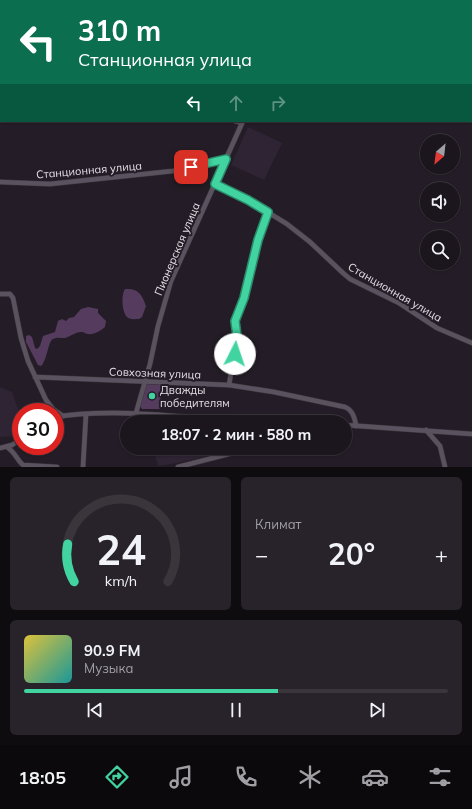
<!DOCTYPE html>
<html lang="ru">
<head>
<meta charset="utf-8">
<style>
  :root { --surface:#1b161d; --page:#28232a; --text:#f1f3f6; --muted:#a09fa4; --line:#39353b; --accent:#41d4a1 }
  body { margin:0; font-family:Mulish,sans-serif; background:var(--page); color:var(--text); height:100vh; display:flex; flex-direction:column; font-size:15px; white-space:nowrap }
  * { box-sizing:border-box; margin:0 }
  p { font-size:13px; color:var(--muted) }
  .icon { flex:none; width:22px; height:22px; fill:none; stroke:currentColor; stroke-width:2; stroke-linecap:round; stroke-linejoin:round }
  .map { position:relative; height:467px; overflow:hidden }
  .details { display:flex; flex-direction:column; gap:10px; padding:10px; background:#0f0c10; flex:1 }
  .details>* { flex:none }
  .guide { position:absolute; left:0px; top:0px; width:472px; height:122px; box-shadow:0 1px 3px #0004,0 0 0 1px var(--line); background:#0b6e4f; color:#fff; overflow:hidden }
  .needle { width:26px; rotate:208deg }
  .fabs { position:absolute; left:420px; top:134px; display:grid; gap:8px }
  .fabs a { display:grid; place-items:center; width:40px; height:40px; border-radius:50%; background:var(--surface); box-shadow:0 1px 3px #0004,0 0 0 1px var(--line); font-size:20px }
  .speed { position:absolute; left:12px; top:403px; display:flex; gap:8px; font-size:20px; font-weight:700; text-align:center }
  .speed>* { display:grid; place-content:center; width:52px; height:52px; border-radius:50%; background:var(--surface); box-shadow:0 1px 3px #0004,0 0 0 1px var(--line); line-height:1 }
  .speed .limit { border:6px solid #d22; background:#fff; color:#111 }
  .pin { position:absolute; display:grid; place-items:center; width:34px; height:34px; color:#fff; margin:-17px; border-radius:8px; box-shadow:0 2px 6px #0006 }
  .me { position:absolute; width:44px; margin:-22px; rotate:4deg; stroke-linejoin:round; filter:drop-shadow(0 0 3px #0008) }
  .turn { display:flex; align-items:center; gap:14px; height:84px; padding:0 12px; font-size:18px }
  .turn .icon { width:52px; height:52px; stroke-width:2.5 }
  .turn b { display:block; font-size:28px; line-height:34px }
  .lanes { display:flex; align-items:center; height:38px; padding:0 12px; background:#0003; justify-content:center; gap:20px; direction:ltr }
  .lanes .off { opacity:.35 }
  .big { font-size:30px; font-weight:700; line-height:1.1 }
  .details .card { flex:1; display:flex; flex-direction:column; justify-content:center; gap:6px; min-width:0; padding:0 14px; border-radius:6px; background:var(--page) }
  .details .dial { align-items:center; gap:0 }
  .dial svg { height:104px; overflow:visible; fill:none; stroke:var(--line); stroke-width:7; stroke-linecap:round; text-anchor:middle }
  .dial text { fill:var(--text); stroke:none }
  .song { display:flex; align-items:center; gap:12px }
  .cover { width:48px; height:48px; border-radius:6px; background:linear-gradient(135deg,hsl(50 70% 55%),hsl(180 70% 35%)) }
  .played { height:4px; border-radius:2px; background:linear-gradient(90deg,var(--accent) 60%,var(--line) 60%) }
  .keys { display:flex; justify-content:space-around; direction:ltr }
  .heat { display:flex; justify-content:space-between; align-items:center; font-size:22px; direction:ltr }
  .details .tiles { flex:1; display:grid; gap:10px; grid-template-columns:1fr 1fr }
  .card:last-child { grid-column:span 2 }
  .trip { position:absolute; left:120px; top:415px; width:232px; height:40px; border-radius:20px; background:var(--surface); box-shadow:0 1px 3px #0004,0 0 0 1px var(--line); font-weight:700; line-height:40px; text-align:center }
  .dock { display:flex; height:64px; justify-content:space-around; align-items:center; background:#0b090c; color:var(--muted) }
  .dock .icon { width:28px; height:28px }
  .dock .active { color:var(--accent) }
  .dock b { font-size:18px; color:var(--text) }
  .map>svg:first-child { display:block }
  .built { fill:#2e2433 }
  .green { fill:#553c5f }
  .lines { fill:none; stroke-linecap:round; stroke-linejoin:round }
  .minor-casing { stroke:#3d373f; stroke-width:5.5 }
  .minor { stroke:#5a525e; stroke-width:4.5 }
  .rail-casing { stroke:#878189; stroke-width:2.5 }
  .rail { stroke:#241d27; stroke-width:1; stroke-dasharray:3; stroke-linecap:butt }
  .route-casing { stroke:#2a8a69; stroke-width:10 }
  .route { stroke:#41d4a1; stroke-width:7 }
  .poi-dot { fill:#41d4a1; stroke:#241d27; stroke-width:1.5 }
  .labels { text-anchor:middle; dominant-baseline:central; stroke-width:4; stroke-linejoin:round; paint-order:stroke }
  .street-label { font-size:11px; fill:#e5e0e7; stroke:#241d27 }
  .poi-label { font-size:11px; fill:#e5e0e7; stroke:#241d27; text-anchor:start }
</style>
</head>
<body>
<div class="map">
<svg width="472" height="467" viewBox="0 0 472 467">
  <rect width="100%" height="100%" fill="#241d27"/>
  <g class="built">
    <polygon points="248,127 282,143 264,180 231,165"/>
    <polygon points="0,387 12,392 21,418 21,424 14,436 0,437"/>
    <polygon points="155,448 243,448 177,463 158,466 154,451"/>
  </g>
  <g class="green">
    <path d="M 125,289 C 139,288 142,295 146,306 L 142,317 L 139,319 C 135,319 130,320 127,317 C 122,312 121,295 125,289 Z"/>
    <path d="M 88,307 L 98,309 L 98,313 L 106,321 L 105,327 C 100,331 94,335 88,334 C 86,334 84,332 82,332 C 77,331 69,337 65,338 C 61,338 56,337 53,339 C 48,341 47,361 41,366 L 38,365 L 26,342 L 26,336 L 29,335 L 32,337 L 35,348 L 37,349 L 40,346 L 43,336 L 55,332 L 58,321 L 62,319 L 66,321 L 69,318 L 74,317 L 81,309 Z"/>
    <polygon points="147,384 161,385 160,409 142,409 140,406 144,387"/>
  </g>
  <g class="lines">
    <g class="minor-casing">
      <g id="minor">
        <polyline points="292,1 292,0"/>
        <polyline points="235,121 242,123"/>
        <polyline points="0,182 50,184 173,171 226,159"/>
        <polyline points="215,184 248,200 287,224 310,242 343,273 350,279 399,303 437,328 472,343"/>
        <polyline points="0,294 10,294 13,298 21,338 28,361 46,400 53,409 63,416"/>
        <path d="M 35,377 L 229,385 L 274,392 L 345,407 C 353,410 355,418 356,426"/>
        <polyline points="229,385 236,342 235,321 244,298 258,240 268,213"/>
        <polyline points="136,413 150,364 158,326 171,281 243,121"/>
        <path d="M 55,417 C 105,409 154,415 204,418 C 236,420 267,420 298,422"/>
        <polyline points="345,425 472,434"/>
        <polyline points="426,430 440,446 445,467"/>
        <path d="M 7,447 C 16,453 16,459 23,465 L 57,467"/>
        <polyline points="0,448 12,445 21,439"/>
        <polyline points="83,467 86,414"/>
        <polyline points="178,467 252,448"/>
      </g>
    </g>
    <use href="#minor" class="minor"/>
    <g class="rail-casing">
      <g id="rail">
        <polyline points="48,1 50,0"/>
        <polyline points="65,1 66,0"/>
        <polyline points="170,1 171,0"/>
        <polyline points="0,21 1,20"/>
        <polyline points="0,41 1,40"/>
        <polyline points="0,54 1,53"/>
      </g>
    </g>
    <use href="#rail" class="rail"/>
  </g>
  <g class="lines">
    <g class="route-casing">
      <polyline id="route" points="191,167 226,159 215,184 248,200 268,212 258,240 244,298 235,321 237,336 235,354"/>
    </g>
    <use href="#route" class="route"/>
  </g>
  <circle class="poi-dot" cx="152" cy="396" r="4"/>
  <g class="labels">
    <g class="street-label">
      <text transform="translate(89 170) rotate(-5)">Станционная улица</text>
      <text transform="translate(177 249) rotate(-67)">Пионерская улица</text>
      <text transform="translate(395 292) rotate(30)">Станционная улица</text>
      <text transform="translate(155 373) rotate(2)">Совхозная улица</text>
    </g>
    <g class="poi-label">
      <text x="160" y="390">Дважды<tspan x="160" dy="13">победителям</tspan></text>
    </g>
  </g>
</svg>
<div class="fabs">
<a><svg class="needle" viewBox="-14 -14 28 28"><path d="M0-13l5 13h-10z" fill="#e53935"/><path d="M0 13l5-13h-10z" fill="#a09fa4"/></svg></a>
<a><svg class="icon" aria-label="sound" viewBox="0 0 24 24"><path d="M4 9h4l5-4v14l-5-4H4zM17 9q2 3 0 6"/></svg></a>
<a><svg class="icon" aria-label="search" viewBox="0 0 24 24"><circle cx="10" cy="10" r="6"/><path d="M15 15l6 6"/></svg></a>
</div>
<div class="speed"><div class="limit">30</div></div>
<div class="pin" style="left:191px;top:167px;background:#d93025"><svg class="icon" aria-label="arrive" viewBox="0 0 24 24"><path d="M6 21V4h12l-3 4 3 4H6"/></svg></div>
<svg class="me" style="left:235px;top:354px" viewBox="-20 -20 40 40"><circle r="19" fill="#fff"/><path d="M0-13L10 11 0 6-10 11z" fill="#41d4a1"/></svg>
<div class="trip">18:07 · 2 мин · 580 m</div>
<div class="guide">
<div class="turn"><svg class="icon" aria-label="left" viewBox="0 0 24 24"><path d="M17 20v-9H6M10 6l-5 5 5 5"/></svg><div><b>310 m</b>Станционная улица</div></div>
<div class="lanes"><svg class="icon" aria-label="left" viewBox="0 0 24 24"><path d="M17 20v-9H6M10 6l-5 5 5 5"/></svg><svg class="icon off" aria-label="ahead" viewBox="0 0 24 24"><path d="M12 20V5M6 11l6-6 6 6"/></svg><svg class="icon off" aria-label="right" viewBox="0 0 24 24"><path d="M7 20v-9h11M14 6l5 5-5 5"/></svg></div>
</div>
</div>
<section class="details">
<div class="tiles">
<div class="card dial"><svg viewBox="0 0 100 80">
<path d="M14 69A42 42 0 1 1 86 69"/>
<path d="M14 69A42 42 0 0 1 9 40" stroke="#41d4a1"/>
<text x="50" y="56" font-size="32" font-weight="700">24</text>
<text x="50" y="72" font-size="11">km/h</text>
</svg></div>
<div class="card"><p>Климат</p>
<div class="heat"><a>−</a><b class="big">20°</b><a>+</a></div>
</div>
<div class="card">
<div class="song"><i class="cover"></i><div><b>90.9 FM</b><p>Музыка</p></div></div>
<div class="played"></div>
<div class="keys"><svg class="icon" aria-label="previous" viewBox="0 0 24 24"><path d="M18 5L8 12l10 7zM5 5v14"/></svg><svg class="icon" aria-label="pause" viewBox="0 0 24 24"><path d="M8 5v14M16 5v14"/></svg><svg class="icon" aria-label="next" viewBox="0 0 24 24"><path d="M6 5l10 7-10 7zM19 5v14"/></svg></div>
</div>
</div>
</section>
<nav class="dock">
<b>18:05</b>
<svg class="icon active" aria-label="directions" viewBox="0 0 24 24"><path d="M12 3l9 9-9 9-9-9zM9 14v-3h6M13 9l2 2-2 2"/></svg>
<svg class="icon" aria-label="music" viewBox="0 0 24 24"><path d="M9 18V5l10-2v13"/><circle cx="6" cy="18" r="3"/><circle cx="16" cy="16" r="3"/></svg>
<svg class="icon" aria-label="phone" viewBox="0 0 24 24"><path d="M5 4h4l2 5-3 2q2 4 5 5l2-3 5 2v4C11 20 4 13 5 4z"/></svg>
<svg class="icon" aria-label="climate" viewBox="0 0 24 24"><path d="M12 3v18M4 7l16 10M4 17L20 7"/></svg>
<svg class="icon" aria-label="car" viewBox="0 0 24 24"><path d="M5 17H2v-5l4-1 3-4h7l3 4 3 1v5h-3M9 17h6M6 11h13"/><circle cx="7" cy="17" r="2"/><circle cx="17" cy="17" r="2"/></svg>
<svg class="icon" aria-label="filters" viewBox="0 0 24 24"><path d="M4 7h16M4 17h16"/><circle cx="9" cy="7" r="2"/><circle cx="15" cy="17" r="2"/></svg>
</nav>
</body>
</html>
